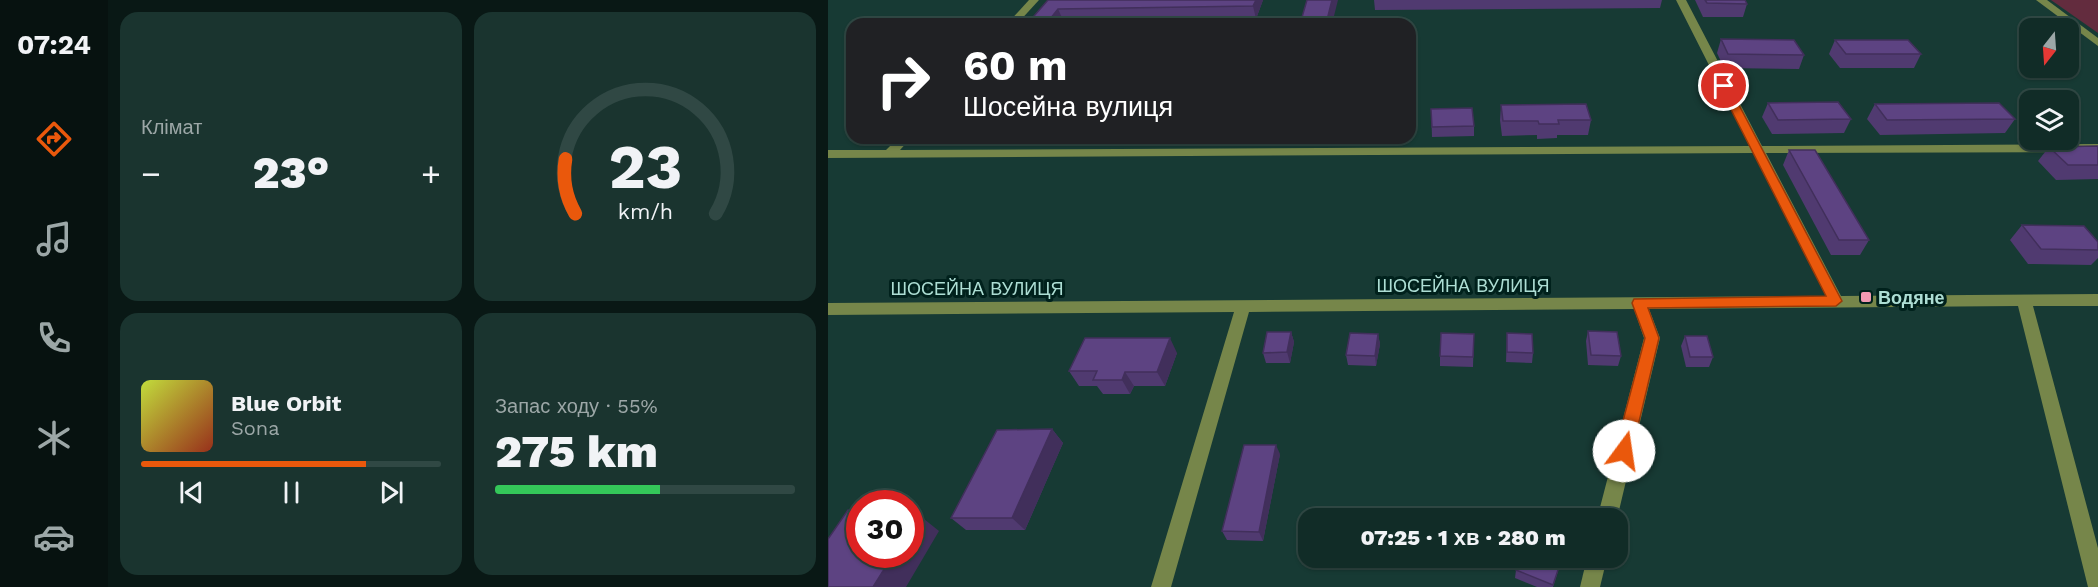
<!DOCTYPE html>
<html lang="uk">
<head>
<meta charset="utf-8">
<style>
  :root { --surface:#112c27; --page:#1a342f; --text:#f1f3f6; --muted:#9ca7a7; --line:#304844; --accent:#ea580c }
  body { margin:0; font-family:"Work Sans",sans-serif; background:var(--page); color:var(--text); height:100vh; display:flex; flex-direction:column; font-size:22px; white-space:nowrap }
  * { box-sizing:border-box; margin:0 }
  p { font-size:20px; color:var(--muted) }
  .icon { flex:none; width:33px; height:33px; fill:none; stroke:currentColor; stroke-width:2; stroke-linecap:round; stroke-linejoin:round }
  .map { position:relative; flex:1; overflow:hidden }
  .sheet { display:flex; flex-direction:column; gap:12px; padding:12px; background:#091815; width:720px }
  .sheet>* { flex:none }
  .top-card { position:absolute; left:18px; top:18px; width:570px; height:126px; border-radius:18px; box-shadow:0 2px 4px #0004,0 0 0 2px var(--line); background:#202124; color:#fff; overflow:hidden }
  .needle { width:39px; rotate:197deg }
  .fabs { position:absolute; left:1191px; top:18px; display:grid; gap:12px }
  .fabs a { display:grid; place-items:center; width:60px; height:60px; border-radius:12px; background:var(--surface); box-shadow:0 2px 4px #0004,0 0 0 2px var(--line); font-size:30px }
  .speed { position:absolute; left:18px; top:490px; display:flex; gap:12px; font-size:30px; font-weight:700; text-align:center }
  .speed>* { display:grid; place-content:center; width:78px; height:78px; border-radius:50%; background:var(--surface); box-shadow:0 2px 4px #0004,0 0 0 2px var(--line); line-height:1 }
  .speed .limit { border:9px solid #d22; background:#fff; color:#111 }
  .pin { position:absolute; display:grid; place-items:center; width:51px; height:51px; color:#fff; margin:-26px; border:3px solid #fff; border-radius:50%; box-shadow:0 2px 6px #0007 }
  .me { position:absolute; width:66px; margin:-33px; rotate:14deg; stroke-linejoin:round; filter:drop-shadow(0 0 4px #0008) }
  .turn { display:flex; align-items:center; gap:21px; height:126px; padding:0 18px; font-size:27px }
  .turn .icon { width:78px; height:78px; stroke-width:2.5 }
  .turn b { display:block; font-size:42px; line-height:51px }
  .big { font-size:45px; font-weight:800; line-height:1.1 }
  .sheet .widget { flex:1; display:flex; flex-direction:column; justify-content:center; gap:9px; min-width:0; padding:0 21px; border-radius:18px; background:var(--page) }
  .sheet .dial { align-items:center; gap:0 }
  .dial svg { height:156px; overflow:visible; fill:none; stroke:var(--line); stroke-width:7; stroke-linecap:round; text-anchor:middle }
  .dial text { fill:var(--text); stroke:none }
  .song { display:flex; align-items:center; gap:18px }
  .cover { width:72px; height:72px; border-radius:9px; background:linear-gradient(135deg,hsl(70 70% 55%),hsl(10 70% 35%)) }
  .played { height:6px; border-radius:3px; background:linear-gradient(90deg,var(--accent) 75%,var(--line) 75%) }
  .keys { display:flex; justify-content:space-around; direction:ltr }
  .heat { display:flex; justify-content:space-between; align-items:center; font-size:33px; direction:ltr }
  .charge { height:9px; border-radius:4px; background:linear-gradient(90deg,#34c759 55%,var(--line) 0) }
  .sheet .tiles { flex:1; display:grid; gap:12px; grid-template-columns:repeat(2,1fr) }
  .trip { position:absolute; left:470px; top:508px; width:330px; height:60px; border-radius:18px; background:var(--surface); box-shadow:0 2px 4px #0004,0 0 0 2px var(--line); font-weight:800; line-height:60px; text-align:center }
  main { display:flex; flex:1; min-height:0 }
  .tab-bar { display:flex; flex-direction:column; width:108px; justify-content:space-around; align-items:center; background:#071210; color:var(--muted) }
  .tab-bar .icon { width:42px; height:42px }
  .tab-bar .on { color:var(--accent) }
  .tab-bar b { font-size:27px; color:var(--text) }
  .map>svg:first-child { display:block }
  .green { fill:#632c3e }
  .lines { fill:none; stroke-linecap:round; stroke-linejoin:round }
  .minor { fill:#76864a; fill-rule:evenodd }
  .wall { fill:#503a70 }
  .shaded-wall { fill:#412f5b }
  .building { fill:#5d4382; stroke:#412f5b; stroke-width:1.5 }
  .route { fill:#ea580c; stroke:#983908; stroke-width:1.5 }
  .poi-dot { fill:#f19ab3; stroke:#00211c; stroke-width:2 }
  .labels { text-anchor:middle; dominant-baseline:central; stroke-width:6; stroke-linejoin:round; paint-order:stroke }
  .street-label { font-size:18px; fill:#added4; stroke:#00211c }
  .poi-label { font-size:18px; font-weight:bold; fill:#added4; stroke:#00211c; text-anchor:start }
</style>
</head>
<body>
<main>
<nav class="tab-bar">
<b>07:24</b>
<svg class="icon on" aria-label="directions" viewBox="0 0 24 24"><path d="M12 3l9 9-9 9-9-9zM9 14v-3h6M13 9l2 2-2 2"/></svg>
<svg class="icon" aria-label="music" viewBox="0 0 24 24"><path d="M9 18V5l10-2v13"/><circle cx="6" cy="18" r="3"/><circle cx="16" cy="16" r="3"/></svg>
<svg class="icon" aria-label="phone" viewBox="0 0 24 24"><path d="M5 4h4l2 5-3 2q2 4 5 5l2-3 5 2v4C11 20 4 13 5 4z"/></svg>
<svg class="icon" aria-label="climate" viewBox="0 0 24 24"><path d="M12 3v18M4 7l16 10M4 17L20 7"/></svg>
<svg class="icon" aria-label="car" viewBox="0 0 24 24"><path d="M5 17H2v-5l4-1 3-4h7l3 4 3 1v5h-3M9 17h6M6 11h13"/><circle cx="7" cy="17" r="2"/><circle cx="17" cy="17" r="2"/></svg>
</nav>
<section class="sheet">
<div class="tiles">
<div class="widget"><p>Клімат</p>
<div class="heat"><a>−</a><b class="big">23°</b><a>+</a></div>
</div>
<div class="widget dial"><svg viewBox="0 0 100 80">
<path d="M14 69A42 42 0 1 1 86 69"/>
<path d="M14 69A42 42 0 0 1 9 41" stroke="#ea580c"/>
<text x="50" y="56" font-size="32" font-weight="700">23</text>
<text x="50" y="72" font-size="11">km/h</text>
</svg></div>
<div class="widget">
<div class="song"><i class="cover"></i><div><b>Blue Orbit</b><p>Sona</p></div></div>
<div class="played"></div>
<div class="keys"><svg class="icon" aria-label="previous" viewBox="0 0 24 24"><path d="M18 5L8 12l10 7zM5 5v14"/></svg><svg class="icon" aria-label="pause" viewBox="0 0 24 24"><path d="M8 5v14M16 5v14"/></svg><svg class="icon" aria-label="next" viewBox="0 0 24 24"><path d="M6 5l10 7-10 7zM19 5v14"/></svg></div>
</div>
<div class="widget"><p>Запас ходу · 55%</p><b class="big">275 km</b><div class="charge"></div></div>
</div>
</section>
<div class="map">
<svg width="1270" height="587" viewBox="0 0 1270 587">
  <rect width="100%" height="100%" fill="#173a34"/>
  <polygon class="green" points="1223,0 1270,0 1270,33"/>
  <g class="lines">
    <g class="minor">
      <polygon points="201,0 211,0 189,24 179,24"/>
      <polygon points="848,0 858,0 934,146 1270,144 1270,152 938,153 1013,296 1270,294 1270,306 1205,306 1270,548 1270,587 1260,587 1190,306 821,309 832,338 789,519 769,519 816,338 806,309 421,312 343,587 323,587 406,312 0,315 0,303 998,296 926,153 0,158 0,150 58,150 70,138 83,138 72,150 922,146"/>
      <polygon points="1208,0 1219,0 1270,38 1270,46"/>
      <polygon points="759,558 779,558 772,587 752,587"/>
    </g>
  </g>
  <g class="wall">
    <polygon points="220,0 435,0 428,19 236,22 234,24 199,24"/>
    <polygon points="546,0 834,0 832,8 547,10"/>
    <polygon points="867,0 917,0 919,4 915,17 875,17"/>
    <polygon points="893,39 976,55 971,69 896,68 889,53"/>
    <polygon points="1007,40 1093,54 1086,68 1012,68 1001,54"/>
    <polygon points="940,103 1023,119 1016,133 944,134 934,117"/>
    <polygon points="1047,104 1187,119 1177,133 1052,135 1039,119"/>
    <polygon points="673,105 763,120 760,135 729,135 729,138 709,139 709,135 674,136 672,120"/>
    <polygon points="603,109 646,126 646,136 604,137"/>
    <polygon points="445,138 476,138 445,139"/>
    <polygon points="1270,146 1270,179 1228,180 1210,161 1221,147"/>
    <polygon points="961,150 1041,240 1032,255 1003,255 955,165"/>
    <polygon points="1194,225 1270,242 1270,258 1263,265 1200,264 1182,240"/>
    <polygon points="760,331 793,356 790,366 760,365 758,341"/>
    <polygon points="463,332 466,342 462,363 438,363 435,353"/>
    <polygon points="679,333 705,353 704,363 678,362"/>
    <polygon points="550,334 552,344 548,366 520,365 518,355"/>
    <polygon points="646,334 645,367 612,366 612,356"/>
    <polygon points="857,336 885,357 881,367 858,367 853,346"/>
    <polygon points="349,353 337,386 306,386 302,394 275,394 269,386 251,386 241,371"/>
    <polygon points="224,429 235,443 197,530 138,530 123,518"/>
    <polygon points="452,454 435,541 399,540 394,531"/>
    <polygon points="734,558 725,587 709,587 687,578 688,570"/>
  </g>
  <g class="shaded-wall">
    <polygon points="428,0 435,0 428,19 425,6"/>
    <polygon points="504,0 510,0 504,24 498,24"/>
    <polygon points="230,9 236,22 234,24 218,24"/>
    <polygon points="463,332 466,342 462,363 459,352"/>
    <polygon points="550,334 552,344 548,366 547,356"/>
    <polygon points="342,338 349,353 337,386 329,372"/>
    <polygon points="297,372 306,386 302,394 294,380"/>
    <polygon points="224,429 235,443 197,530 184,518"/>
    <polygon points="448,445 452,454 435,541 431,532"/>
    <polygon points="91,515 111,531 78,587 45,587 65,555 82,555 82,528"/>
  </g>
  <g class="building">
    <polygon points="220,0 428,0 425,6 230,9 218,24 199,24"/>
    <polygon points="479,0 504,0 498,24 472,24"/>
    <polygon points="877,0 917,0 919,4 879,3"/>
    <polygon points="893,39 966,40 976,55 900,54"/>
    <polygon points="1007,40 1080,40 1093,54 1018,54"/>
    <polygon points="1010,102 1023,119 950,120 940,103"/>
    <polygon points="1171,103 1187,119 1059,120 1047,104"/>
    <polygon points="758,104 763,120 730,120 731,124 711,124 710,121 675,121 673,105"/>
    <polygon points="644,108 646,126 604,127 603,109"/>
    <polygon points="1270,146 1270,165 1240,165 1221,147"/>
    <polygon points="961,150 987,150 1041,240 1011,240"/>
    <polygon points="1194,225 1256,226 1270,242 1270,250 1213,249"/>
    <polygon points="760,331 789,332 793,356 763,355"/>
    <polygon points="439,332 463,332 459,352 435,353"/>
    <polygon points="522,333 550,334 547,356 518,355"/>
    <polygon points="613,333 646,334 645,357 612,356"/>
    <polygon points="679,333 704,334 705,353 679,352"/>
    <polygon points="857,336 879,336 885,357 862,357"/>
    <polygon points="257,338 342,338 329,372 297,372 294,380 265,380 269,371 241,371"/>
    <polygon points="224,429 184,518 123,518 169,430"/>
    <polygon points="416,445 448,445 431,532 394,531"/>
    <polygon points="20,510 32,511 32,555 65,555 45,587 0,587 0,539"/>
    <polygon points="82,514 91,515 82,528"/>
    <polygon points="692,558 734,558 725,585 688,570"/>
  </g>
  <polygon class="route" points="896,83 901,86 1014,301 1008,306 820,308 831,338 804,451 802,456 796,459 790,456 787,451 817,338 804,303 806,299 998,296 891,86"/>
  <rect class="poi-dot" x="1032" y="291" width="12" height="12" rx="3"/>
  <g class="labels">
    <g class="street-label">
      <text x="635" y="285">ШОСЕЙНА ВУЛИЦЯ</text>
      <text x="149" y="288">ШОСЕЙНА ВУЛИЦЯ</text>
    </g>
    <g class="poi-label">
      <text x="1050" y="297">Водяне</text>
    </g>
  </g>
</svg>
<div class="fabs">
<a><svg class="needle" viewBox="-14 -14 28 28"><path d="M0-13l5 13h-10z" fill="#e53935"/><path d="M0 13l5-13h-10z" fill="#9ca7a7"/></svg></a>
<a><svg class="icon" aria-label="layers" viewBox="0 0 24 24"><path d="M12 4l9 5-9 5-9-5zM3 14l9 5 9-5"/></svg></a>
</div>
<div class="speed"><div class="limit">30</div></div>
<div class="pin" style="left:896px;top:86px;background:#d93025"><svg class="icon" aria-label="arrive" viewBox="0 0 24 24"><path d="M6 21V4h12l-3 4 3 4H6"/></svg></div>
<svg class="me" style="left:796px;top:451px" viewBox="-20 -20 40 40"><circle r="19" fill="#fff"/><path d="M0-13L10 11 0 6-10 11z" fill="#ea580c"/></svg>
<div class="trip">07:25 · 1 хв · 280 m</div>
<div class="top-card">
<div class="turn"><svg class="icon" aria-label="right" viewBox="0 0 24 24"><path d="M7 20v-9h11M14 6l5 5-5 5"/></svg><div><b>60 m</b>Шосейна вулиця</div></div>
</div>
</div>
</main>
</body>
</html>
